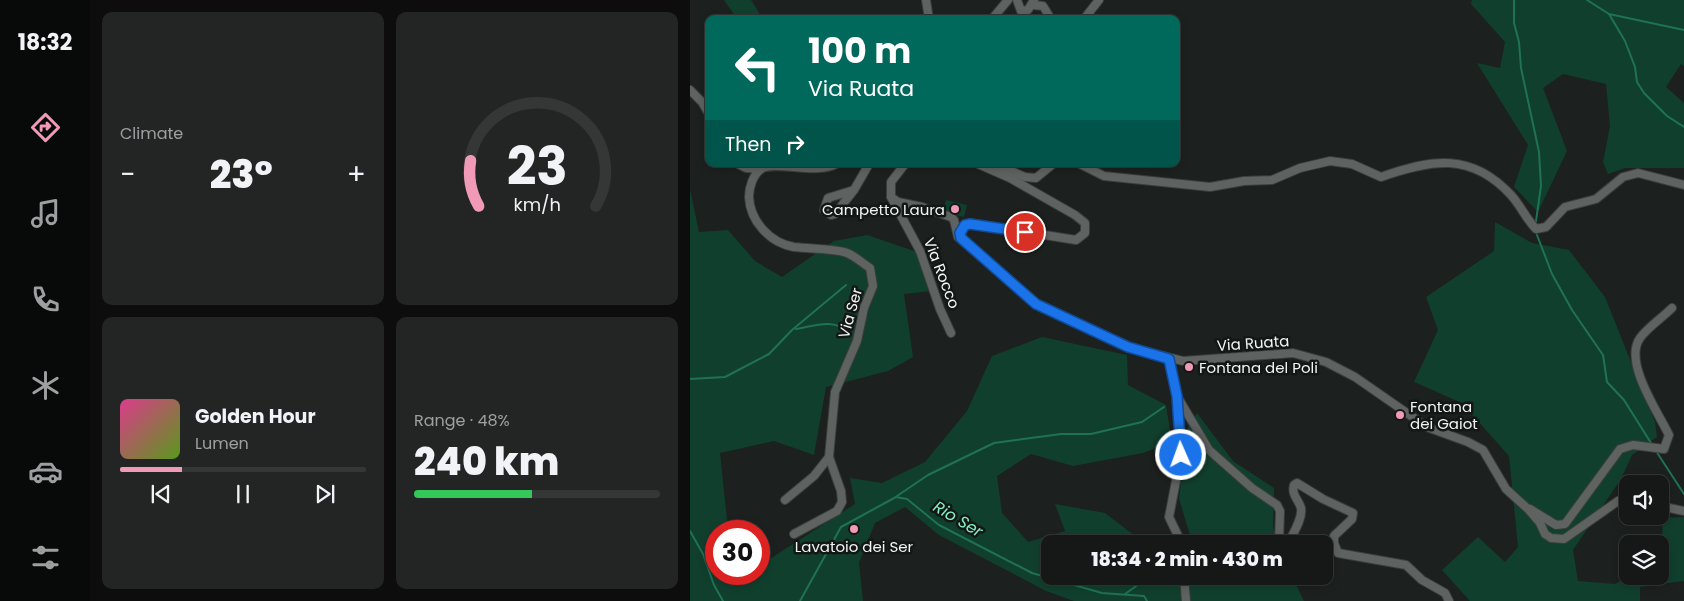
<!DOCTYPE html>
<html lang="en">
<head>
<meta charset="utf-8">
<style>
  :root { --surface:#151816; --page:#222523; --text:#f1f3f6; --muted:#9da0a1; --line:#343735; --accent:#f09ab7 }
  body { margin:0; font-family:Poppins,sans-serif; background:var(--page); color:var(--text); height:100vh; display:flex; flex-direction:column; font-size:19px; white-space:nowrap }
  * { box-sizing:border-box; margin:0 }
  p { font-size:16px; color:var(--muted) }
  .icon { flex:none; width:28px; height:28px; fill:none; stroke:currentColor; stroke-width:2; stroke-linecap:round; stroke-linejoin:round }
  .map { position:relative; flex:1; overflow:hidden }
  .sheet { display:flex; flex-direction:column; gap:12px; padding:12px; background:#0c0d0c; width:600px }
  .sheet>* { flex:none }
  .guide { position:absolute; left:15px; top:15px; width:475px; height:152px; border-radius:10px; box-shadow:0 2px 8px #0003,0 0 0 1px var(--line); background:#00695c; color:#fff; overflow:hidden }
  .tools { position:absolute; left:929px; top:475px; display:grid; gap:10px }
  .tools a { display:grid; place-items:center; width:50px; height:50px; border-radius:10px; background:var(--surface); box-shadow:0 2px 8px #0003,0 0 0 1px var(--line); font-size:25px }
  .speed { position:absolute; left:15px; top:520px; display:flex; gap:10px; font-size:25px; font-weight:700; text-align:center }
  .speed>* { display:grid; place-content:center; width:65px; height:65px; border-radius:50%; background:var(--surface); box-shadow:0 2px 8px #0003,0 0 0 1px var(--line); line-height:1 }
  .speed .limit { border:8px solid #d22; background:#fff; color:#111 }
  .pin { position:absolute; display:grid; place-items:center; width:42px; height:42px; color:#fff; margin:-21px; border:2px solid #fff; border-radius:50%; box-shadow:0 1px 5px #0007 }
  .me { position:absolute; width:55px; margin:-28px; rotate:358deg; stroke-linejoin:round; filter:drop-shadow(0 0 4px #0008) }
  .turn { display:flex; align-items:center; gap:18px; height:105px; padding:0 20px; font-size:22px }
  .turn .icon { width:65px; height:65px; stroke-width:2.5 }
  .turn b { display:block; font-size:35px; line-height:42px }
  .then { display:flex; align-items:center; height:48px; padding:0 20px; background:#0003; gap:10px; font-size:19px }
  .big { font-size:38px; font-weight:800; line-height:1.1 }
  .sheet .card { flex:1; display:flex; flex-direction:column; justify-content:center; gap:8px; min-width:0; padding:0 18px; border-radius:10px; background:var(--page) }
  .sheet .dial { align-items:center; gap:0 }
  .dial svg { height:130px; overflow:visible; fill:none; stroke:var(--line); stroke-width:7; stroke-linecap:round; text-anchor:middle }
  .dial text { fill:var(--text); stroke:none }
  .song { display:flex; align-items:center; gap:15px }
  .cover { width:60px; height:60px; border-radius:8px; background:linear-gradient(135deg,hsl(330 70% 55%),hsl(90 70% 35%)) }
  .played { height:5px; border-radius:2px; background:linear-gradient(90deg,var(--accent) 25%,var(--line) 25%) }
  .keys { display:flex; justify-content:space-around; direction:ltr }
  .heat { display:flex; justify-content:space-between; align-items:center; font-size:28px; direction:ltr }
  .charge { height:8px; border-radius:4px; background:linear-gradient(90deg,#34c759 48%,var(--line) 0) }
  .sheet .tiles { flex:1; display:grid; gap:12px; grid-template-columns:repeat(2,1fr) }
  .trip { position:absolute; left:351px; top:535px; width:292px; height:50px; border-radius:10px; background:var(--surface); box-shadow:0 2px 8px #0003,0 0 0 1px var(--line); font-weight:800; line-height:50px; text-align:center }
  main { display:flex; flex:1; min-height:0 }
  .dock { display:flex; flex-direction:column; width:90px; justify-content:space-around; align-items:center; background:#080a09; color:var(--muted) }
  .dock .icon { width:35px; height:35px }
  .dock .on { color:var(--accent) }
  .dock b { font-size:22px; color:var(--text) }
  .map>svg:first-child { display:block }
  .green { fill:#113f2e }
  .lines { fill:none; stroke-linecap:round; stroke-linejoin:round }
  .stream { stroke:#1f7253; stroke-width:2 }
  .minor-casing { stroke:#3b3e3c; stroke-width:10 }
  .minor { stroke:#5e6361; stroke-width:8 }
  .route-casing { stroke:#114b97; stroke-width:12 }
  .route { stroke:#1a73e8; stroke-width:9 }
  .poi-dot { fill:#f09ab7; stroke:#131715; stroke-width:2 }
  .labels { text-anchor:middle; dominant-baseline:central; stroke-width:5; stroke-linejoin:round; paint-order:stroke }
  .poi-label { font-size:15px; fill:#f2f5f4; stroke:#131715; text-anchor:start }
  .street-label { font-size:15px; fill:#f2f5f4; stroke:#131715 }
  .water-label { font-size:16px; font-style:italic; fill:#83f2c2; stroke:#131715 }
</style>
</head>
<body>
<main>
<nav class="dock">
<b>18:32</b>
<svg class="icon on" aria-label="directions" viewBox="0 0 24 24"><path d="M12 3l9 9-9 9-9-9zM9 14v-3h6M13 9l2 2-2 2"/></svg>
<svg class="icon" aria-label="music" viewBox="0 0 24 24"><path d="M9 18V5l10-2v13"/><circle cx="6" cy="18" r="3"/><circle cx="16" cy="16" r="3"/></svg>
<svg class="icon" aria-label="phone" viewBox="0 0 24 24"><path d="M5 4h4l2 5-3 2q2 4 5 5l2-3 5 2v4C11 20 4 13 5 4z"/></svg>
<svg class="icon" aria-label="climate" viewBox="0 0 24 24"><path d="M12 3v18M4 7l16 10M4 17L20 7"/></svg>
<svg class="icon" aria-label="car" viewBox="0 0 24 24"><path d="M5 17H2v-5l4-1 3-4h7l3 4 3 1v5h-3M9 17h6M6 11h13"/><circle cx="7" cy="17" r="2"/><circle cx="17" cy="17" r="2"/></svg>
<svg class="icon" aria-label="filters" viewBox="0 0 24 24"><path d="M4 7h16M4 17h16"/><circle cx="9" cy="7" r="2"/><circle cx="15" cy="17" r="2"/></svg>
</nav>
<section class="sheet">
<div class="tiles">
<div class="card"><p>Climate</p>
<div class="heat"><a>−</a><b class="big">23°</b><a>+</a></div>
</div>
<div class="card dial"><svg viewBox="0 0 100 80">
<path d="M14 69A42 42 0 1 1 86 69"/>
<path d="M14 69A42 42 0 0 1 9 41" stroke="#f09ab7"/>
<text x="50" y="56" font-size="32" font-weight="700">23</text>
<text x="50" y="72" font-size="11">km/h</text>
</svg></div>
<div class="card">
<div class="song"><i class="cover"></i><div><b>Golden Hour</b><p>Lumen</p></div></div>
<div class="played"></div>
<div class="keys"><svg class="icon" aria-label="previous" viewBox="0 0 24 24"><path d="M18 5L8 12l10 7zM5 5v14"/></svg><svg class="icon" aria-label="pause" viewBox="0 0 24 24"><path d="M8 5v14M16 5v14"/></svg><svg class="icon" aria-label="next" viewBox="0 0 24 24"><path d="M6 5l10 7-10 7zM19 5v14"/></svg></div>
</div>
<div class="card"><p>Range · 48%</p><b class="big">240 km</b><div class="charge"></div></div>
</div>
</section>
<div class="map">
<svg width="994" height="601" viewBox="0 0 994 601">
  <rect width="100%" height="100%" fill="#1c201e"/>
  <g class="green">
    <polygon points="34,0 61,0 73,19 47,19"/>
    <polygon points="782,0 994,0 994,66 991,64 976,87 994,103 994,168 935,168 918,174 913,162 920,126 916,84 873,74 853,88 877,151 848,212 824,187 838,145 787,63 810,68 815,42 781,4"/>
    <polygon points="0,189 9,232 38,230 65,261 92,277 144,241 177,235 227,252 242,291 214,294 223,357 198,371 136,387 124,455 84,441 30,453 37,520 44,531 26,531 26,574 69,574 69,562 75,562 165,504 160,478 192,483 235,462 277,411 302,356 352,337 437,355 438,385 476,405 482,442 453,453 383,466 341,454 307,476 312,513 338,542 375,531 365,504 415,513 453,542 461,544 360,544 360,576 602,576 614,601 384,601 356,591 249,535 215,507 185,523 169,563 173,601 0,601"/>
    <polygon points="256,200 277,205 274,217 253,212"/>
    <polygon points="805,222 842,243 879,250 915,297 965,422 967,437 942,455 931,479 883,550 888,581 925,584 939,576 970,576 973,518 994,517 994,581 950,587 950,601 780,601 752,570 788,537 815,562 828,547 819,456 772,403 724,382 748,330 736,297 804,251"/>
    <polygon points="507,413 543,461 584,488 583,527 588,544 490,544 500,535 489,499 497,429"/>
  </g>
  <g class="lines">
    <g class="stream">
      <polyline points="824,0 824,23 829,42 831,68 849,152 851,186 846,221"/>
      <polyline points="897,0 919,14 994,30"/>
      <polyline points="919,14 935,41 945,67 947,82 954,93 977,116 994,127"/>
      <polyline points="847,235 862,274 882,310 913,355 917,382 934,400 961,443"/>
      <path d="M 106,329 C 124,326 144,318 158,332"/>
      <polyline points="0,379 35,377 79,354 102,330 156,285"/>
      <polyline points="966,451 994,494"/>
      <polyline points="207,496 238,475 304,443 371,434 401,434 452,422 474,407"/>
      <polyline points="0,531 13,554 24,585 33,601"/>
      <polyline points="435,594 459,577"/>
      <polyline points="110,601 151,527 206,497 217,499 249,525 342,573 412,593 454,596 457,601"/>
    </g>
    <g class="minor-casing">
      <g id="minor">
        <polyline points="236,0 239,19"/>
        <polyline points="327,0 331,11 338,10 344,0"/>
        <polyline points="343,5 353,6 361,19"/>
        <polyline points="302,19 318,0"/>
        <polyline points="394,19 409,0"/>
        <polyline points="0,90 12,102 19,114"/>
        <polyline points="48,164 56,168 71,169"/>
        <polyline points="215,164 201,182 201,197 230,251 250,309 261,333"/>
        <polyline points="305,164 335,177 346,178 363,164"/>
        <path d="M 390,164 L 414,176 L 520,187 L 554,181 L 582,180 L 610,168 L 640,161 L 662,164 L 691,177 C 742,159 781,152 821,195 C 831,206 836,219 846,229 L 856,227 L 875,207 L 906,199 L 933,177 L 948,173 L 994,185"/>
        <polyline points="164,190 138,198 134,210 141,215 145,214 164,190 179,164"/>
        <polyline points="201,197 208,202 232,207 261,217 264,220 268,237 346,304 438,347 493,361 603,353 636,362 665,377 737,427 778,442 793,450 816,489 838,509 850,523 855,534 861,538 874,539 928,501 938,499"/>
        <polyline points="271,238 273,228 280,223 386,240 395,233 395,223 385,215 320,178 288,164"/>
        <polyline points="479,359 487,396 491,455 479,517 492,544"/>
        <polyline points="487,396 519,450 562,488 587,505 590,511 589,541 591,544"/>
        <polyline points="95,500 124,476 139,457"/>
        <polyline points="970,506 994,511"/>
        <path d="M 840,509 L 866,525 L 875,524 L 930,449 L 943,445 L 974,449 L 979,435 C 968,412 933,362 950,338 C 958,327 972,318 982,308"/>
        <path d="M 104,534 L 147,511 L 152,502 L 151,491 L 139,457 L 145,392 L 167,341 L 174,308 L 183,286 L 180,268 C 172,263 163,254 154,252 C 138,248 121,249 104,247 C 80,243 60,221 59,197 C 59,187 63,175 71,169 C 84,160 125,175 146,164"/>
        <path d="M 598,544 C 602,535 613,519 611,508 C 609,500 601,495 604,485 L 607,483 L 633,499 L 663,513 L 662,519 L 644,536 L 644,543 L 648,553 L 716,565 L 732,580 L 755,593 L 759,601"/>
        <polyline points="494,576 496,601"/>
      </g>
    </g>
    <use href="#minor" class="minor"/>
  </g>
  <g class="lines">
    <g class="route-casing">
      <polyline id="route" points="335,232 280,224 275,225 270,233 271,238 346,304 438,347 479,359 487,396 491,455"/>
    </g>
    <use href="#route" class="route"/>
  </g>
  <g class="poi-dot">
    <circle cx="265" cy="209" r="5"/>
    <circle cx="499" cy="367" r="5"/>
    <circle cx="710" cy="415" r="5"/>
    <circle cx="164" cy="529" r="5"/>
  </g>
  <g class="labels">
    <g class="poi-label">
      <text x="255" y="209" text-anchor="end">Campetto Laura</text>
      <text x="509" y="367">Fontana del Poli</text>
      <text x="720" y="406">Fontana<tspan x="720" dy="17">dei Gaiot</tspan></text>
      <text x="164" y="546" text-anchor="middle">Lavatoio dei Ser</text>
    </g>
    <g class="street-label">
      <text transform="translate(252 273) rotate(69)">Via Rocco</text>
      <text transform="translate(160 313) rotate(-74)">Via Ser</text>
      <text transform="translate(563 343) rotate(-4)">Via Ruata</text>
    </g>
    <g class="water-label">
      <text transform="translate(268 519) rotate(31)">Rio Ser</text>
    </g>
  </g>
</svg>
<div class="tools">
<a><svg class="icon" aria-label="sound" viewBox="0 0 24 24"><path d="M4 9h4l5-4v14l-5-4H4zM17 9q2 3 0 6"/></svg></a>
<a><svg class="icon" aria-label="layers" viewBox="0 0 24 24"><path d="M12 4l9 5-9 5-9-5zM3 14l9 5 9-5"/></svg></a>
</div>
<div class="speed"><div class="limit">30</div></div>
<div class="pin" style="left:335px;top:232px;background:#d93025"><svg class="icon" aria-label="arrive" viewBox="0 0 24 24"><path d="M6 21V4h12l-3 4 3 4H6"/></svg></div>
<svg class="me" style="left:491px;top:455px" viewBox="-20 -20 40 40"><circle r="17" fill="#1a73e8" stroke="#fff" stroke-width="3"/><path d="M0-11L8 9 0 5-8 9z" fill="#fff"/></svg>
<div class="trip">18:34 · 2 min · 430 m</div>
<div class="guide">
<div class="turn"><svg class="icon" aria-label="left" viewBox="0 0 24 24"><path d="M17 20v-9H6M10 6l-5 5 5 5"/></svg><div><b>100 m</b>Via Ruata</div></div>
<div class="then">Then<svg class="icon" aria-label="right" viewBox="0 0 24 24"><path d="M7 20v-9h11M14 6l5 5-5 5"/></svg></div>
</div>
</div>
</main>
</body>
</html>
